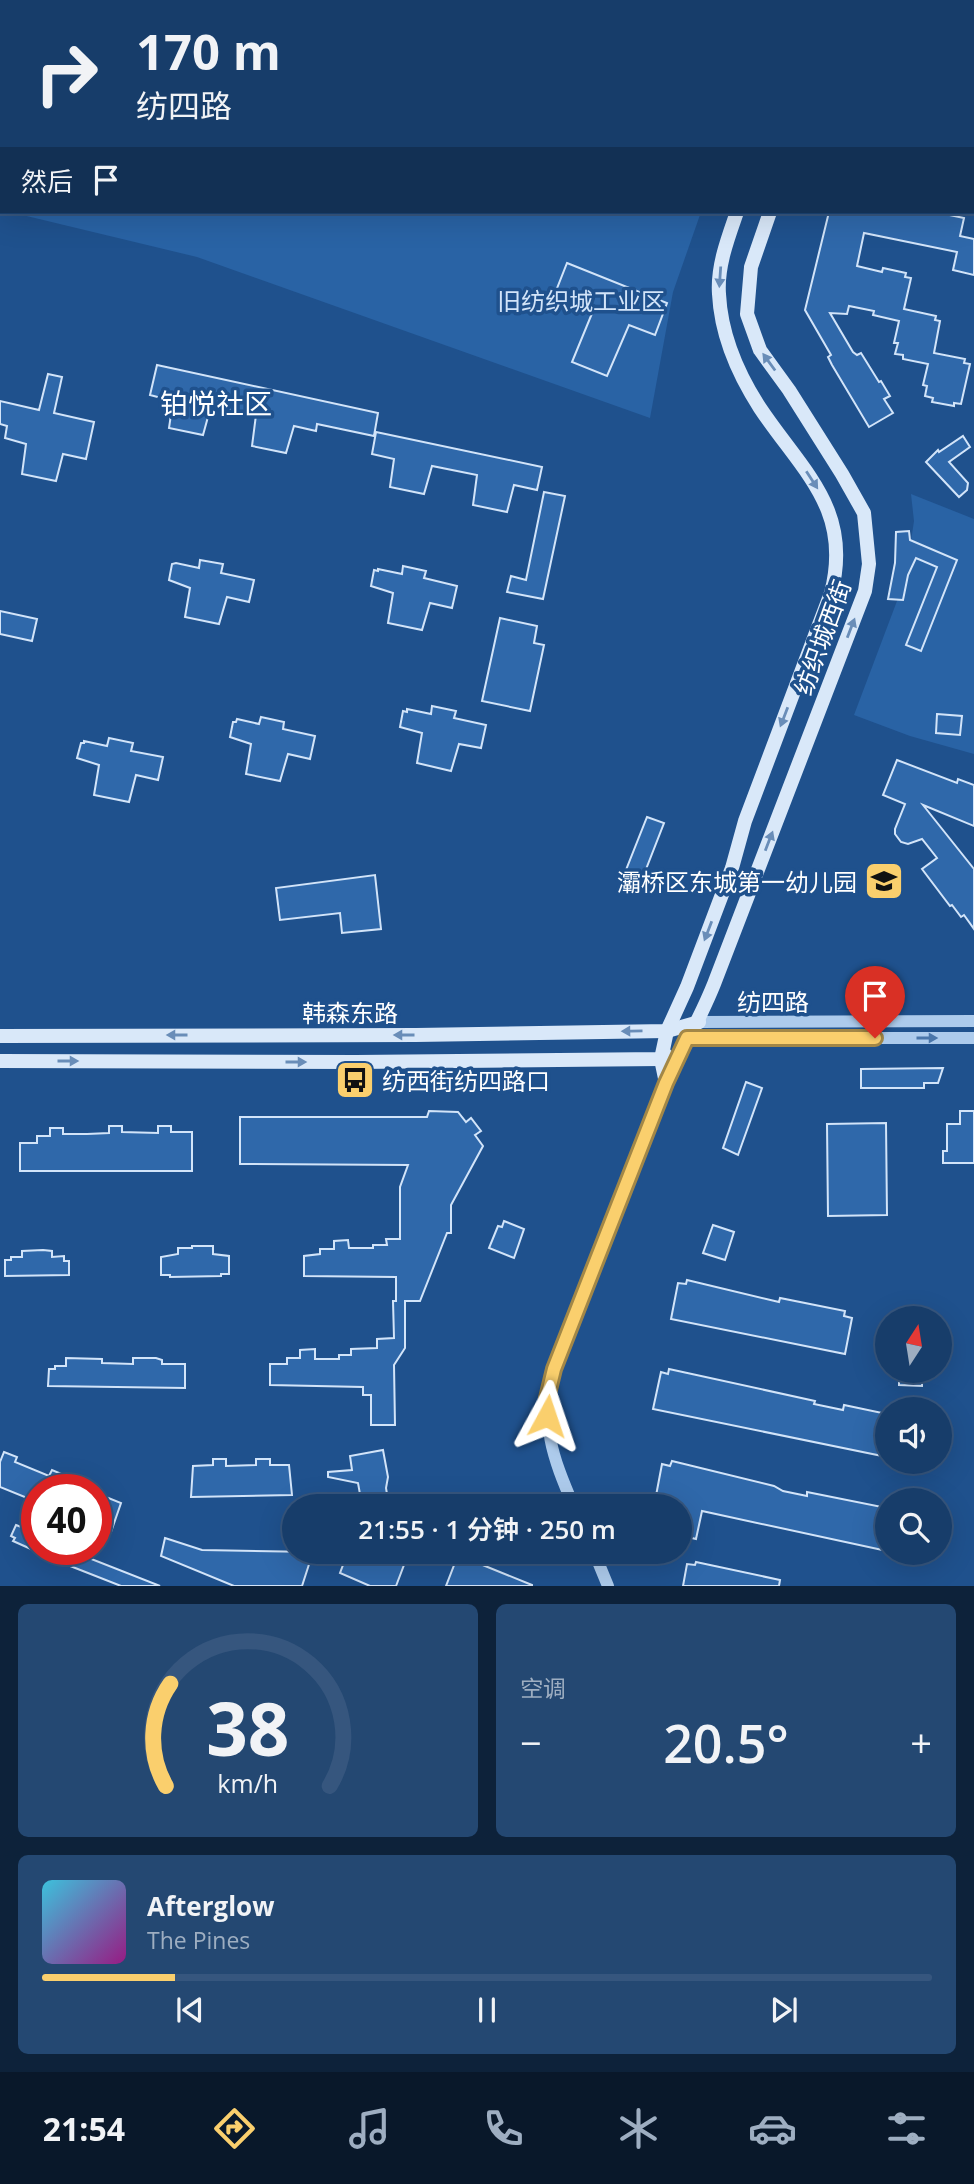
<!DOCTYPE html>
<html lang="zh">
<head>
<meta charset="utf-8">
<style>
  :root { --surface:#173d6a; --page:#244872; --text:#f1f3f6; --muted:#9eaec1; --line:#36567e; --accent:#facf6d }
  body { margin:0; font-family:"Open Sans","Noto Sans SC",sans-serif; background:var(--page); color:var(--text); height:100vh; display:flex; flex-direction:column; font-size:26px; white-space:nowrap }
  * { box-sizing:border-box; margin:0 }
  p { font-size:23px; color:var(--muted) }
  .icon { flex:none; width:38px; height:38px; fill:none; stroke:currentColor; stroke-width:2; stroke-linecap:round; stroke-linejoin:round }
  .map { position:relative; height:1586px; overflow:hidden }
  .panel { display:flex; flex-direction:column; gap:18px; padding:18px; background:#0d223a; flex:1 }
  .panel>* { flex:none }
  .guide { position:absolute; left:0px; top:0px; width:975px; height:214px; box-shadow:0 7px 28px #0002,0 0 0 2px var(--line); background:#173d6a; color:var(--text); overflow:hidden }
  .needle { width:46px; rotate:12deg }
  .tools { position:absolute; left:875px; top:1306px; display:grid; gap:14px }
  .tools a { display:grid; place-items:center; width:77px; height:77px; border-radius:50%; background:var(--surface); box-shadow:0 7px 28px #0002,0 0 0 2px var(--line); font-size:35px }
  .speed { position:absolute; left:21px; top:1474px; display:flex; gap:14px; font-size:35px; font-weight:700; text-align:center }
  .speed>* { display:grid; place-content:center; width:91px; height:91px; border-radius:50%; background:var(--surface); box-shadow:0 7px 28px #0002,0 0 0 2px var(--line); line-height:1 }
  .speed .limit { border:10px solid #d22; background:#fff; color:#111 }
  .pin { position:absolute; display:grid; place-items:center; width:60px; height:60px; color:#fff; margin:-72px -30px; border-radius:50% 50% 50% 0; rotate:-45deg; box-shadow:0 0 7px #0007 }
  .pin .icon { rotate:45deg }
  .me { position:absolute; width:77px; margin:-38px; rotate:5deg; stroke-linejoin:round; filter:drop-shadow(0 0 5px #0008) }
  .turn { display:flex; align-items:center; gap:24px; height:147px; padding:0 21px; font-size:32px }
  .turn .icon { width:91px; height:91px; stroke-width:2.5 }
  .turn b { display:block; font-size:49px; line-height:60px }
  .then { display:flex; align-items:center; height:66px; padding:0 21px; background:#0003; gap:14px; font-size:26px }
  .big { font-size:52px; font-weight:600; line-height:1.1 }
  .panel .tile { flex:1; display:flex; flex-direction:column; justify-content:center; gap:10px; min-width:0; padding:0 24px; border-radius:10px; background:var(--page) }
  .panel .dial { align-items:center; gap:0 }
  .dial svg { height:182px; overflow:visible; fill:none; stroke:var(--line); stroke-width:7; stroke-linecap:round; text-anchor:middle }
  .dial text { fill:var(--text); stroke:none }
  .song { display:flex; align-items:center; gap:21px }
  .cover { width:84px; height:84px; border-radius:10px; background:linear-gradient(135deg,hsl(190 70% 55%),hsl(310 70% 35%)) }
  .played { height:7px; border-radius:4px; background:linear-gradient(90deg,var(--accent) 15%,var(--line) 15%) }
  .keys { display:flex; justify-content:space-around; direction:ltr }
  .heat { display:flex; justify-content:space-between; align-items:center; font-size:38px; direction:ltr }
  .panel .tiles { flex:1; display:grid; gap:18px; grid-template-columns:1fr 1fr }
  .tile:last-child { grid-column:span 2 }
  .trip { position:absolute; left:282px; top:1494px; width:410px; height:70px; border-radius:35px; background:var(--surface); box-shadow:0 7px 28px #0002,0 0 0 2px var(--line); font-weight:600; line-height:70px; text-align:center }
  .tab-bar { display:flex; height:112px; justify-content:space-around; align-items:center; background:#09182a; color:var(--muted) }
  .tab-bar .icon { width:49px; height:49px }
  .tab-bar .current { color:var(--accent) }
  .tab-bar b { font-size:32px; color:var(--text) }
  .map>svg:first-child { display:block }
  .green { fill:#2963a5 }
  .building { fill:#2f68aa; stroke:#d2e4f9; stroke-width:2 }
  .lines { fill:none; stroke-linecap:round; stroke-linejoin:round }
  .tertiary { stroke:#adcbec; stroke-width:12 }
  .secondary { stroke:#d9e8f9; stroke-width:14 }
  .oneway { fill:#698db8 }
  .oneway2 { fill:#4a76aa }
  .route-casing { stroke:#a28747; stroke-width:18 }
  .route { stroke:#facf6d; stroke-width:12 }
  .labels { text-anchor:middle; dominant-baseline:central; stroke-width:7; stroke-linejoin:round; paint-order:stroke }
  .park-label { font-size:24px; fill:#d2e4f9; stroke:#1f518d }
  .street-label { font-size:24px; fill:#fff; stroke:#1f518d }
  .poi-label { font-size:24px; fill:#fff; stroke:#1f518d; text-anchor:end }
  .quarter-label { font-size:28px; fill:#fff; stroke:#1f518d }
</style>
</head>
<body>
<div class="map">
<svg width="974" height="1586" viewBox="0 0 974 1586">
  <rect width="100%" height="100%" fill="#1f518d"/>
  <g class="green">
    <polygon points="0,0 783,0 2,2 2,210"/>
    <polygon points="10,212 701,212 673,292 650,418 197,257"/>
    <polygon points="911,494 974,519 974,754 910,736 854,715 897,601 908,561 914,521"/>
  </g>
  <g class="building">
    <polygon points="829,212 935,212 964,218 960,236 974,239 974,275 953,270 957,252 864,233 857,266 882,272 883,268 906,273 905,277 911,278 904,309 936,316 935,320 940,321 934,353 965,359 964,363 970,364 961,404 954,403 954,406 932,402 933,398 925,396 927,386 923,385 928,364 903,359 903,355 895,354 898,343 894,343 899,321 873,315 874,311 849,306 847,314 830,313 853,352 857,355 861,353 879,382 881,381 890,396 884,399 893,413 869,427 832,365 828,357 831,355 805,310"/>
    <polygon points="567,263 667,303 655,335 629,325 607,376 572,362 593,311 554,296"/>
    <polygon points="157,365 378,413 374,436 317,424 316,431 294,426 286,453 252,446 256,415 211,406 203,435 169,428 173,401 150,395"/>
    <polygon points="48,374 62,377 54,413 94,422 86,459 63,454 56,481 22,474 26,444 5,438 7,426 0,424 0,401 39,410"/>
    <polygon points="376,432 542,467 537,490 514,485 507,512 473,505 477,475 432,466 424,494 390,487 394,459 372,454"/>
    <polygon points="963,436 970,447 949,462 968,483 967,490 959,497 926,462 938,450 939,452"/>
    <polygon points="544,492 565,496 543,599 507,592 511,576 526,580"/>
    <polygon points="909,531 910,540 957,560 921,651 906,645 937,567 916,558 908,575 903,600 888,599 895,563 896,532"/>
    <polygon points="200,560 223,564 221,573 254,580 249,602 227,597 219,624 185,617 190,588 169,580 172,564 176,563 199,568"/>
    <polygon points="403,566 426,571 424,578 457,586 452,608 430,603 422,630 388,623 393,593 371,586 374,570 378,571 378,569 402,574"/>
    <polygon points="0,611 37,619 32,641 0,634"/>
    <polygon points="500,618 537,626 534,643 544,645 530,711 482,701"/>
    <polygon points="432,706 456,711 454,718 486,725 481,748 459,744 451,771 417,763 422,733 400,727 403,711 407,712 407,709 431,714"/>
    <polygon points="937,714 962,716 960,735 936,733"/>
    <polygon points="261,717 284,722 283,729 315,736 310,759 288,754 280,781 246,774 251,744 230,737 233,722 236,722 237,719 259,724"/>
    <polygon points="109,738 133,743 131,751 163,757 158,780 136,775 129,802 94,795 99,765 77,758 81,743 84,743 84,741 107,746"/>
    <polygon points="897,760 957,783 958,779 974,785 974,826 923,805 974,869 974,929 964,915 961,917 952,905 950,906 922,869 937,858 922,839 908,844 901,842 895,834 895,829 905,804 883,795"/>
    <polygon points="647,817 664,823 641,882 624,875"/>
    <polygon points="375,875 381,929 342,933 340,913 280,920 276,888"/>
    <polygon points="943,1068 938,1083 924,1083 924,1088 861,1088 861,1069"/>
    <polygon points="746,1082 762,1088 738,1155 723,1148"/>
    <polygon points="429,1111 458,1112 466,1122 471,1118 481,1131 475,1135 483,1146 451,1205 451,1233 447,1233 420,1301 405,1301 405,1348 394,1365 395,1425 371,1425 371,1395 363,1395 363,1387 270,1385 270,1364 287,1364 287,1358 300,1358 300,1350 315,1349 315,1359 339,1359 339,1355 351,1355 351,1349 377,1348 377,1339 394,1338 393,1301 396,1301 396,1277 304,1276 304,1256 320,1254 320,1249 334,1249 334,1241 348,1240 349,1248 373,1248 373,1245 387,1245 386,1239 400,1239 400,1187 408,1165 240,1164 240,1117 427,1117"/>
    <polygon points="960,1111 974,1111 974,1163 943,1163 943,1151 947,1151 947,1124 960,1124"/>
    <polygon points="886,1123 887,1215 828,1216 827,1124"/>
    <polygon points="109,1126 122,1126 122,1132 158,1133 158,1126 171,1126 171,1132 192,1132 192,1171 20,1171 20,1143 37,1143 37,1136 50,1136 50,1128 63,1128 63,1134 87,1134 109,1133"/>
    <polygon points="504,1221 524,1229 514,1258 489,1248 498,1226 502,1227"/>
    <polygon points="713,1225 734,1232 725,1260 703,1253"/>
    <polygon points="192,1246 213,1246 213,1254 229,1256 229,1274 221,1274 221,1276 170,1277 170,1275 161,1275 161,1257 178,1254 178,1248 192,1248"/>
    <polygon points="43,1250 52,1251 52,1257 64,1256 64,1261 69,1261 69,1275 5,1276 5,1260 11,1260 11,1257 22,1257 22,1251"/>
    <polygon points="687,1280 779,1302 780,1298 845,1311 844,1316 852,1318 845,1354 671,1319 678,1283 686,1284"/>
    <polygon points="66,1358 102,1359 102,1363 133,1364 133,1358 156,1358 162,1360 162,1364 185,1364 185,1388 48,1386 49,1369 55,1369 55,1366 66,1366"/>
    <polygon points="669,1369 815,1401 814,1404 843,1410 844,1405 887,1414 887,1457 653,1409 661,1372 668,1374"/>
    <polygon points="899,1370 922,1370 922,1386 899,1385"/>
    <polygon points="383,1450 388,1477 386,1488 388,1500 382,1507 362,1505 358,1483 328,1477 328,1472 352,1470 350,1456"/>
    <polygon points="4,1452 17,1457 15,1462 49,1476 52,1470 64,1475 58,1489 37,1489 37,1502 0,1487 0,1462"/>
    <polygon points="213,1459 226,1459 226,1466 256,1465 256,1459 270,1459 270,1465 289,1465 292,1495 191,1497 193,1466 213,1465"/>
    <polygon points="672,1461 774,1486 783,1491 807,1496 807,1492 887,1508 887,1551 702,1511 696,1539 679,1535 679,1506 655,1501 662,1464 670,1466"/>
    <polygon points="96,1493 121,1503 111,1532 96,1526"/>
    <polygon points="16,1525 37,1533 37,1549 66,1549 160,1586 121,1586 60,1562 13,1541 15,1538 11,1536"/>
    <polygon points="165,1538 202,1550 313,1552 302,1586 234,1586 161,1556"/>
    <polygon points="348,1552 369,1552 386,1559 389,1552 395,1552 407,1557 396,1586 370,1586 340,1573"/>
    <polygon points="458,1555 532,1585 532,1586 446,1586"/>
    <polygon points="696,1562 780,1580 779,1586 683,1586 687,1564 695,1565"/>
  </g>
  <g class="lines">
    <g class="tertiary">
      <polyline points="699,1022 974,1021"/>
      <polyline points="687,1038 974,1038"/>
      <path d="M 574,1507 C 552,1456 540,1424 554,1369 L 666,1083"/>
      <polyline points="594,1552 608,1586"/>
    </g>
    <g class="secondary">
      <polyline points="813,2 814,0"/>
      <polyline points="846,2 847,0"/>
      <polyline points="0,1036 416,1035 667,1031 699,1022"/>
      <polyline points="0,1061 356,1062 661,1059 666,1055"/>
      <path d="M 666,1083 C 682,1050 700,1019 714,984 L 865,591 L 869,564 L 864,513 L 842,474 L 789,390 L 760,350 L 747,314 L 751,267 L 770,212"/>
      <path d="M 666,1083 L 661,1059 L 667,1031 L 687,987 L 732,868 L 745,821 L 831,593 C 853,509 802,471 760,408 C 738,374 721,335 719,294 C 717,266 728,238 737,212"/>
    </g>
  </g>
  <defs><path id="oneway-solid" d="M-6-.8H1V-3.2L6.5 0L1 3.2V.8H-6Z" transform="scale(1.75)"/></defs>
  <g class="oneway">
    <use href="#oneway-solid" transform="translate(720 277) rotate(94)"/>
    <use href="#oneway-solid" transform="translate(769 362) rotate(-126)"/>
    <use href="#oneway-solid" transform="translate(812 480) rotate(57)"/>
    <use href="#oneway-solid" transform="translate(851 628) rotate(-69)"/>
    <use href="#oneway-solid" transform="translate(784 717) rotate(111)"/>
    <use href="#oneway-solid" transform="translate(769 841) rotate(-69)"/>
    <use href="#oneway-solid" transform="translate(708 931) rotate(111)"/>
    <use href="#oneway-solid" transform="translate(632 1031) rotate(179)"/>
    <use href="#oneway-solid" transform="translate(177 1035) rotate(180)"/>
    <use href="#oneway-solid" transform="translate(404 1035) rotate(180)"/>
    <use href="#oneway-solid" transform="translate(68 1061)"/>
    <use href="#oneway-solid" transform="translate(296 1062)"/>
  </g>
  <use class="oneway2" href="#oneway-solid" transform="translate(927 1038)"/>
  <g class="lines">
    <g class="route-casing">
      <polyline id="route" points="547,1416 547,1398 554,1369 666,1083 687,1038 875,1038"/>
    </g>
    <use href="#route" class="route"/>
  </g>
  <defs>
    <g id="school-square" transform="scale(2.0125)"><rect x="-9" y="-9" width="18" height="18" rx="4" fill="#facf6d" stroke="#1f518d"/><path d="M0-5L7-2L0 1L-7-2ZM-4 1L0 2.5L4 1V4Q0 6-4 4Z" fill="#111"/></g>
    <g id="bus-square" transform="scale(2.0125)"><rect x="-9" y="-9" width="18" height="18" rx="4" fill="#facf6d" stroke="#1f518d"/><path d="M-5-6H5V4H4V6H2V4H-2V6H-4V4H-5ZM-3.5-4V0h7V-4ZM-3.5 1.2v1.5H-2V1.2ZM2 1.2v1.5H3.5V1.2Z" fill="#111"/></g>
  </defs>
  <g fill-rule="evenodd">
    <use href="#school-square" x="884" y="881"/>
    <use href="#bus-square" x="355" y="1080"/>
  </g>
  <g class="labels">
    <g class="park-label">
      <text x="581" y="300">旧纺织城工业区</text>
    </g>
    <g class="street-label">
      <text transform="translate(822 637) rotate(-70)">纺织城西街</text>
      <text x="773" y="1001">纺四路</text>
      <text x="350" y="1012">韩森东路</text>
    </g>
    <g class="poi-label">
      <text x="857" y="881">灞桥区东城第一幼儿园</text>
      <text x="382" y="1080" text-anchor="start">纺西街纺四路口</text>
    </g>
    <g class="quarter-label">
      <text x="216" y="403">铂悦社区</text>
    </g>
  </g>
</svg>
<div class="tools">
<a><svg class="needle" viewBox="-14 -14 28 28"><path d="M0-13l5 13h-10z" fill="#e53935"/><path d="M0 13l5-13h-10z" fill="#9eaec1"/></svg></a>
<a><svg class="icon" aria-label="sound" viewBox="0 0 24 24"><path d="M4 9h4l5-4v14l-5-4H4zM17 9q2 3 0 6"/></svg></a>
<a><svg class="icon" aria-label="search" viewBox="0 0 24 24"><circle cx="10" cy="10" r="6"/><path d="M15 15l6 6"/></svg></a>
</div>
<div class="speed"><div class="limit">40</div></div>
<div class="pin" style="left:875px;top:1038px;background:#d93025"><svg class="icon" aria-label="arrive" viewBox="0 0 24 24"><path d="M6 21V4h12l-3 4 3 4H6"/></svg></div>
<svg class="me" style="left:547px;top:1416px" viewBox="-20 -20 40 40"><path d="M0-17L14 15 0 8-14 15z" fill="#facf6d" stroke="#fff" stroke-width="4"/></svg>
<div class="trip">21:55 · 1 分钟 · 250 m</div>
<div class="guide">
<div class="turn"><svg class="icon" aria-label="right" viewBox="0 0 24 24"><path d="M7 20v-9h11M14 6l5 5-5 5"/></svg><div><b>170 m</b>纺四路</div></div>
<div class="then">然后<svg class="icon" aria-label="arrive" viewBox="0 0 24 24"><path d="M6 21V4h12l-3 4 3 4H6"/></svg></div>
</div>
</div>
<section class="panel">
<div class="tiles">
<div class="tile dial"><svg viewBox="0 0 100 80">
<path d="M14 69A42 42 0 1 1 86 69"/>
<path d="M14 69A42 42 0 0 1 16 24" stroke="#facf6d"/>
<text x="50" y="56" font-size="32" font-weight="700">38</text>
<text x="50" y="72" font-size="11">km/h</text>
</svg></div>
<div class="tile"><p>空调</p>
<div class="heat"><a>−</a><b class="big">20.5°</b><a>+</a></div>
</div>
<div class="tile">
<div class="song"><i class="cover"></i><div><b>Afterglow</b><p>The Pines</p></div></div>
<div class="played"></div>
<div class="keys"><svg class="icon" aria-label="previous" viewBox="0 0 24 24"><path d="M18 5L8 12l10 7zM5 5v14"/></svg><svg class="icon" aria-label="pause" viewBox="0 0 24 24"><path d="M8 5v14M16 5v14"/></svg><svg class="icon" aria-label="next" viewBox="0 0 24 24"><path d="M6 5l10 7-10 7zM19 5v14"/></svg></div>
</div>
</div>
</section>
<nav class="tab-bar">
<b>21:54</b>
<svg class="icon current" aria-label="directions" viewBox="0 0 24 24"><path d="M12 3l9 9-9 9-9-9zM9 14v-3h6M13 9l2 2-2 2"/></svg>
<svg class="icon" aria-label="music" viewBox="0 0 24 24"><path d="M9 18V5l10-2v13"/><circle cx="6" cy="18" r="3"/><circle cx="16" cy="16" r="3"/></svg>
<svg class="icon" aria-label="phone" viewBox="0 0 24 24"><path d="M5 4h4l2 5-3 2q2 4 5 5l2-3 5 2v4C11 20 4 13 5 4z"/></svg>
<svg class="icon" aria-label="climate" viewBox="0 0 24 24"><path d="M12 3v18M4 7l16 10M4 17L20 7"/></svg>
<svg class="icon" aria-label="car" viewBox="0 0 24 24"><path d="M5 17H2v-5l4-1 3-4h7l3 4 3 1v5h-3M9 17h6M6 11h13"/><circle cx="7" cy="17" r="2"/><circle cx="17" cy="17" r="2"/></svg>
<svg class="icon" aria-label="filters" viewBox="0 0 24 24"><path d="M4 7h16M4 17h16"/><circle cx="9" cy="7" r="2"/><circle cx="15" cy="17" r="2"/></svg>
</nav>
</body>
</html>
